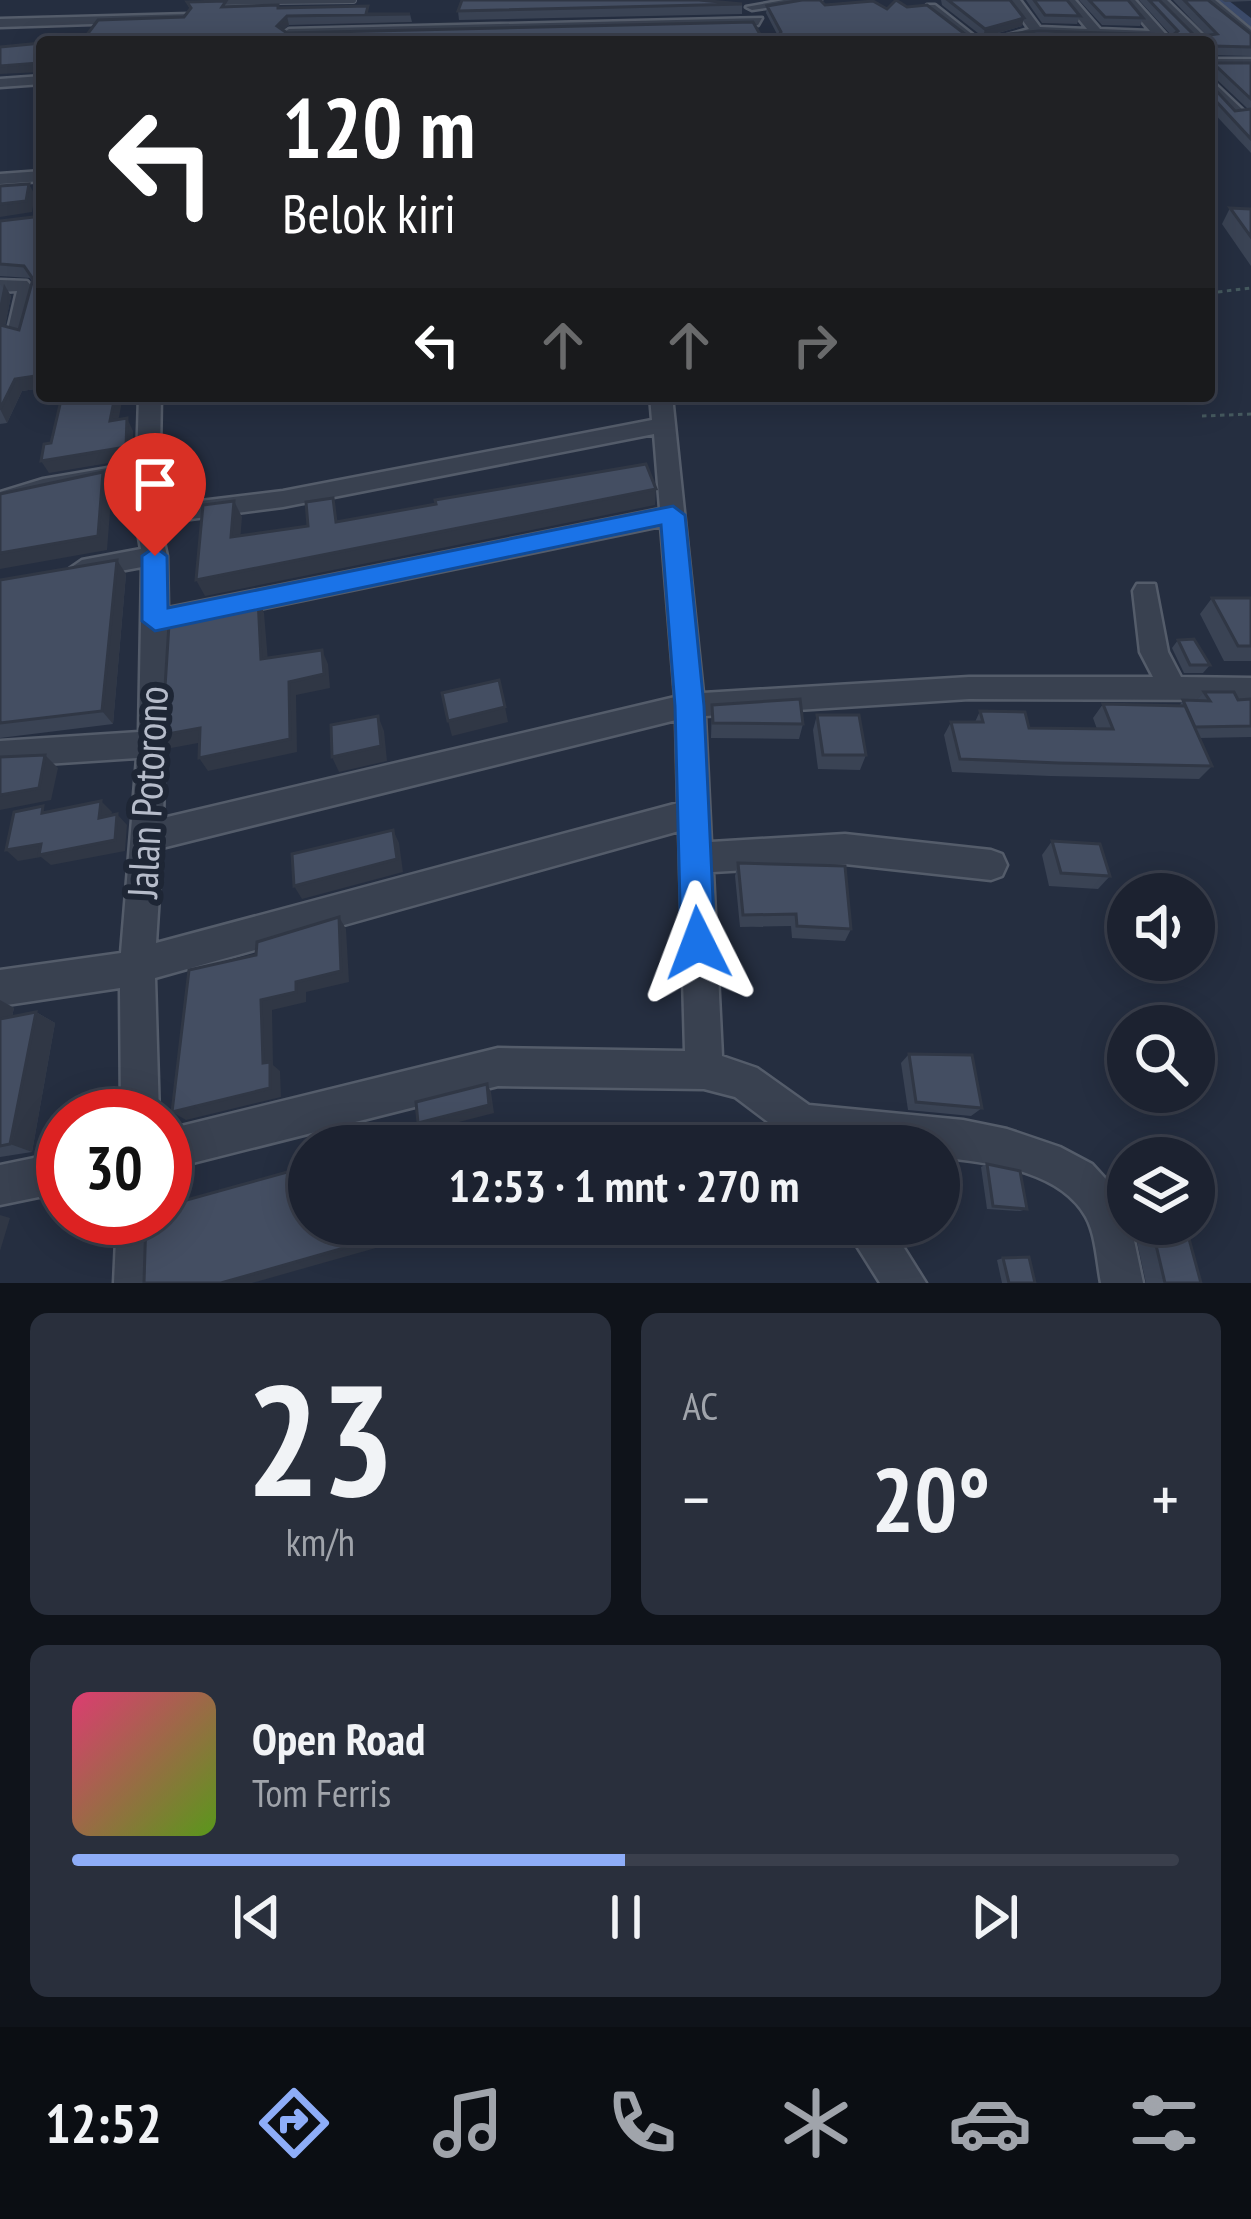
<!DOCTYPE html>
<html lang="id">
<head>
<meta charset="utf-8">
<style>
  :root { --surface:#1c2230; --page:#292f3c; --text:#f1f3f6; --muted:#a0a4ab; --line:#3a3f4c; --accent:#8eadf8 }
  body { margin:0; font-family:"PT Sans Narrow",sans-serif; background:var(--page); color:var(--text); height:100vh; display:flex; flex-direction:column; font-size:45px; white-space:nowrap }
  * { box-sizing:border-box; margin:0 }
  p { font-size:39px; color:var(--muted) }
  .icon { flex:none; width:66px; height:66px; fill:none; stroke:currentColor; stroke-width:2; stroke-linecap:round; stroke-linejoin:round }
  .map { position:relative; height:1283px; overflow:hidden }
  .sheet { display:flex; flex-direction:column; gap:30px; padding:30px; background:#0f131a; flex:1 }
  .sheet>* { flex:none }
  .top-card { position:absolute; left:36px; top:36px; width:1179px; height:366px; border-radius:12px; box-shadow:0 6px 30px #0003,0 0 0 3px var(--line); background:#202124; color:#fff; overflow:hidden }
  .buttons { position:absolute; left:1107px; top:873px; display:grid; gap:24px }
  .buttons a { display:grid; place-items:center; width:108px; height:108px; border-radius:50%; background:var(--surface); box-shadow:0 6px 30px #0003,0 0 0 3px var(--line); font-size:60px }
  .speed { position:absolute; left:36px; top:1089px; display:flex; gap:24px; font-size:60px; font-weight:700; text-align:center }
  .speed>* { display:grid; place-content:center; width:156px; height:156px; border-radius:50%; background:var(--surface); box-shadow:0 6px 30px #0003,0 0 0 3px var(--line); line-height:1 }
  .speed .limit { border:18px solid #d22; background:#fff; color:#111 }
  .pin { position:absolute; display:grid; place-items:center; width:102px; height:102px; color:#fff; margin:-123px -51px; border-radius:50% 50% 50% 0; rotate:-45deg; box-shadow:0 0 12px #0007 }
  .pin .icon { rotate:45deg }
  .me { position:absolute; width:132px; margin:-66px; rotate:357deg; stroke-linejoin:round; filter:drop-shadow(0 0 9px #0008) }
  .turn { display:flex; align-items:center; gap:42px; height:252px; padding:0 48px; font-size:54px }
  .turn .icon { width:156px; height:156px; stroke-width:2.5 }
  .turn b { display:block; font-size:84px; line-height:102px }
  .lanes { display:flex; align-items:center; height:114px; padding:0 48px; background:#0003; justify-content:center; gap:60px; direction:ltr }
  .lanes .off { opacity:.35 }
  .big { font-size:90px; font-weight:700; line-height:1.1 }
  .sheet .card { flex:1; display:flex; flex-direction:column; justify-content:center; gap:18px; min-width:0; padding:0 42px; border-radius:18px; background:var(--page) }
  .sheet .dial { align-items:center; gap:0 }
  .dial b { font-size:156px; line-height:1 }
  .song { display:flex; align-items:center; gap:36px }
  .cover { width:144px; height:144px; border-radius:18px; background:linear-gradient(135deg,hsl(340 70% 55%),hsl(90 70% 35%)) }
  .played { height:12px; border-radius:6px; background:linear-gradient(90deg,var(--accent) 50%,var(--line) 50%) }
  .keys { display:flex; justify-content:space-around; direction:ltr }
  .heat { display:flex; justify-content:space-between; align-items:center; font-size:66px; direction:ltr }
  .sheet .tiles { flex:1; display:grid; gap:30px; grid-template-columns:1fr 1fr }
  .card:last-child { grid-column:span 2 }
  .trip { position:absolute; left:288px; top:1125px; width:672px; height:120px; border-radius:60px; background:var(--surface); box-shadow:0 6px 30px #0003,0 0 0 3px var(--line); font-weight:700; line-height:120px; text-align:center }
  .menu { display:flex; height:192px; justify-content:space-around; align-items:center; background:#0b0e13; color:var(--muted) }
  .menu .icon { width:84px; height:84px }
  .menu .current { color:var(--accent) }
  .menu b { font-size:54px; color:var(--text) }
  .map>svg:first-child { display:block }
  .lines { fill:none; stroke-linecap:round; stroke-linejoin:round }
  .river { fill:#3b4a69; fill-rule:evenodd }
  .lane-casing { stroke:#545c6a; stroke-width:8 }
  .street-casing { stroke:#545c6a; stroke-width:5 }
  .path { stroke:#45595e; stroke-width:3; stroke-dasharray:4.5 4.5; stroke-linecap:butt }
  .lane { stroke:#394150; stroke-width:6 }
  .street { fill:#394150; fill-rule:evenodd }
  .wall { fill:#3a4354 }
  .shaded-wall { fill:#303745 }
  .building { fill:#444e62; stroke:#303745; stroke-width:3 }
  .route { fill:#1a73e8; stroke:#114b97; stroke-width:3 }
  .labels { text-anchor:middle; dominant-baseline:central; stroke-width:12; stroke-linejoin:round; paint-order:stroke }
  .street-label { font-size:42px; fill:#b6bcca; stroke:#1e2635 }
</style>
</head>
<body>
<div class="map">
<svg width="1251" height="1283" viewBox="0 0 1251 1283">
  <rect width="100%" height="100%" fill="#252e40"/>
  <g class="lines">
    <polygon class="river" points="1203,0 1228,0 1251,18 1251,36"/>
    <g class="lane-casing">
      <polyline id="lane" points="208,2 353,0"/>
    </g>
    <g class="street-casing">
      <g id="street">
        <polygon points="784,0 821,0 752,10 746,7"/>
        <polygon points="1008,0 1020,0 1040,27 1087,29 1063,0 1075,0 1100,29 1150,31 1123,0 1135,0 1170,39 1036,35 983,42 1029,29"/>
        <polygon points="1155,0 1167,0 1207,39 1209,42 1196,42"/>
        <polygon points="1202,0 1215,0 1251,30 1251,40"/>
        <polygon points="927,5 935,5 982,42 968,42 927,9"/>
        <polygon points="190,14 186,21 0,27 0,19"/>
        <polygon points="762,18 758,25 289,37 283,33 289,29"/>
        <rect x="1209" y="59" width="42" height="8"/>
        <polygon points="42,76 42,84 0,87 0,79"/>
        <polygon points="1209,78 1244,111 1244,117 1234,117 1209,90"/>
        <polygon points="42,171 42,181 0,184 0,174"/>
        <polygon points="0,280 27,281 35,290 24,338 7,334 17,291 0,292"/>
        <path d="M 139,396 L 161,396 L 159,506 L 283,491 L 652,420 L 650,396 L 672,396 L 703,693 L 969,677 L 1153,677 L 1140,652 L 1133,591 L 1137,584 L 1155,584 L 1168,652 L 1181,677 L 1251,678 L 1251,700 L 969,699 L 705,716 L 711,842 L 845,834 L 991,850 L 1002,854 L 1007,865 L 1002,876 L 991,880 L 845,864 L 713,872 L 722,1056 L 757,1068 L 809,1105 L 963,1120 L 1007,1129 L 1060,1147 L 1092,1164 L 1114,1188 L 1132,1231 L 1143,1283 L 1101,1283 C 1097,1263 1096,1235 1086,1217 C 1059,1169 987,1163 939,1157 L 939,1146 L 793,1146 L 788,1137 L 735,1097 L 704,1089 L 498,1086 L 165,1170 L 165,1130 L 498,1048 L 685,1051 L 679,831 L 155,978 L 159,1116 L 121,1116 L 120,988 L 0,1006 L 0,970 L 121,953 L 137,758 L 0,767 L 0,741 L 139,732 L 142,567 L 82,578 L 69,569 L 82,560 L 141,549 L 135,516 L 136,478 L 45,494 L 0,508 L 0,492 L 43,479 L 137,463 ZM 654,434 L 660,509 L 168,608 L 167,556 L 160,523 L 283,507 ZM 661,526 L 675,697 L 163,818 L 168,628 ZM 676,720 L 678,803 L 156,943 L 162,848 Z"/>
        <polygon points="63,1152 63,1192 0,1205 0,1165"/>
        <polygon points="117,1218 159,1218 156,1283 114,1283"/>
        <polygon points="843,1224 889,1224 926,1283 880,1283"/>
      </g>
    </g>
    <g class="path">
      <polyline points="1209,293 1251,288"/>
      <polyline points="1202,416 1251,414"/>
    </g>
    <use href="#lane" class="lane"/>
    <use href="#street" class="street"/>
  </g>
  <g class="wall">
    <polygon points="941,0 1010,0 1022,26 985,37 1171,35 1139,0 1159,0 1196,37 1207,36 1173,0 1208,0 1251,34 1251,56 1210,55 1209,42 56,42 83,40 184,17 190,10 187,2 227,7 278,5 279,8 370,14 410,14 412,22 289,25 283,30 287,33 761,36 777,38 778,36 766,13 767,6 825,5 887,9 907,7 970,38 983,37 942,5"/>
    <polygon points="1026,0 1067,0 1080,16 1077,24 1042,23"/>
    <polygon points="1079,0 1128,0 1143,18 1140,26 1102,25"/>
    <polygon points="1222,0 1251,0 1251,1 1225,2"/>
    <polygon points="742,4 742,14 459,20 458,11"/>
    <polygon points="1209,59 1213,63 1251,63 1251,108 1247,108 1212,75 1210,75 1210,84 1235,111 1251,109 1251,153 1209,108"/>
    <polygon points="1230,208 1251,209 1251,266 1222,224"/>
    <polygon points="42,216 42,388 22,391 7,423 0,424 0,284 11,296 5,326 19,330 32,281 30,278 0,276 0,221"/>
    <polygon points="126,574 113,724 0,738 0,580"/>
    <polygon points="1212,598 1251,598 1251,661 1224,661 1200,614"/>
    <polygon points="1178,640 1210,665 1203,673 1184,673 1172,648"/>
    <polygon points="1204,692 1238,700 1251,699 1251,737 1199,738 1212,766 1199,779 1050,776 952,772 944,735 951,722 975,722 980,711 1029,728 1097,729 1093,718 1103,704 1179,706 1183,700 1197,700"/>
    <polygon points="712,705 803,724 799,739 711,738"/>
    <polygon points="817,715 866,755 860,770 818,769 813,730"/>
    <polygon points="1052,841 1110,876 1098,889 1049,886 1042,855"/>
    <polygon points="738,863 851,929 845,941 792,938 791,926 740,927 735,876"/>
    <polygon points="0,1000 14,1008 12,1017 36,1012 55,1023 32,1152 0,1157"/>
    <polygon points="909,1054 982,1108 971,1116 908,1110 901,1063"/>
    <polygon points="987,1164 1027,1209 1020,1211 987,1209 981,1167"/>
    <polygon points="1133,1224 1185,1224 1201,1283 1146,1283"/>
    <polygon points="1003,1258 1035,1283 1002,1283 997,1260"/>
  </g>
  <g class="shaded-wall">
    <polygon points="287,16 289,25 279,34 277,26"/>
    <polygon points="1024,18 1022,26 983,37 985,29"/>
    <polygon points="38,63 42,72 0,74 0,66"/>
    <polygon points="29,184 35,195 32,212 0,217 0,204"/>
    <polygon points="4,284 11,296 3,336 0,331 0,304"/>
    <polygon points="42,375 42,388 22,391 7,423 0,409 15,379"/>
    <polygon points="115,396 123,396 116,433 110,421"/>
    <polygon points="163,396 195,396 195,398 166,403"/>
    <polygon points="127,418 133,431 133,459 49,473 41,461"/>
    <polygon points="103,472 112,487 107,550 0,569 0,553"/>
    <polygon points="656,489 655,505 205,596 196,580"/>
    <polygon points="234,501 242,517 239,554 231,537"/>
    <polygon points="117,560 126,574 113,724 102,711"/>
    <polygon points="258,598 264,613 269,673 261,659"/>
    <polygon points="322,650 328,664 330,688 296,695 297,752 208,771 199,758 289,682"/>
    <polygon points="505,707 508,722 452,736 448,721"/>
    <polygon points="378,716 384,731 387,761 339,772 332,757"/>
    <polygon points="200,728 209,741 171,748 162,735"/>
    <polygon points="45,755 58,768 51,800 0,810 0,795"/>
    <polygon points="101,801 112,812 109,829 99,818"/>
    <polygon points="117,814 127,825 125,851 51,865 41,857 18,861 6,850 41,844"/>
    <polygon points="393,830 399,843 403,872 302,899 294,886"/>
    <polygon points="339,917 346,929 349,982 306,992 306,1002 272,1010 273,1065 280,1071 281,1097 186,1120 172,1112 263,1063 261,1000 296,982"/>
    <polygon points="0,1000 14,1008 8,1033 0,1028"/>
    <polygon points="36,1012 55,1023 32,1152 10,1144"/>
    <polygon points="487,1084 491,1092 494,1113 424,1131 418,1123"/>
    <polygon points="0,1215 10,1218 0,1251"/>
    <polygon points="386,1224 395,1224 397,1242 252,1283 221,1283"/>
  </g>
  <g class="building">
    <polygon points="462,0 699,0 742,4 458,11"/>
    <polygon points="802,0 820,0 825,5 873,1 887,9 896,0 907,7 927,5 970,38 1039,31 1173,35 1178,31 1149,0 1159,0 1196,37 1217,34 1184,0 1208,0 1251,34 1251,47 1213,46 1209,56 1209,42 718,42 675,41 674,36 628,37 629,42 56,42 83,40 98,20 184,17 191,8 187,2 226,1 222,7 278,5 278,8 368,6 366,14 410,14 287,16 277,26 287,33 753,22 761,36 777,38 781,32 767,6"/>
    <polygon points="948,0 1010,0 1024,18 985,29"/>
    <polygon points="1034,0 1067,0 1080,16 1045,15"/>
    <polygon points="1089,0 1128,0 1143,18 1105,17"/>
    <polygon points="42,43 42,77 38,63 0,66 0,47"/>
    <polygon points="1209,59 1213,63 1251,63 1251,99 1216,66 1210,66 1210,84 1235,111 1251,109 1251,139 1214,99 1209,99"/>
    <polygon points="29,184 26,201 0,204 0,186"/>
    <polygon points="1230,208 1251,209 1251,237"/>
    <polygon points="42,216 42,375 15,379 0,409 0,325 19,330 33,279 24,266 0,264 0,221"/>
    <polygon points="62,396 115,396 110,421 127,418 126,447 41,461 44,444 51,443"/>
    <polygon points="646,464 656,489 196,580 203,505 234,501 231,537 308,526 306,502 333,498 336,522 436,504 435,500"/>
    <polygon points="103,472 98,536 0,553 0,494"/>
    <polygon points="117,560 102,711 0,723 0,580"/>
    <polygon points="258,598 261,659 322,650 324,674 289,682 290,739 199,758 200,728 162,735 169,624 193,619 194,611"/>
    <polygon points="1212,598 1251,598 1251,646 1238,646"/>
    <polygon points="1194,639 1210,665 1190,665 1178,640"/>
    <polygon points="499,680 505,707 448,721 442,693"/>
    <polygon points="1204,692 1234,692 1238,700 1251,699 1251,726 1195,727 1183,700 1210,701"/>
    <polygon points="800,699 803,724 713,723 712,705"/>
    <polygon points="1103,704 1185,706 1212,766 1059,763 960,759 951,722 983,722 980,711 1025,712 1029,728 1113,729"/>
    <polygon points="817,715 859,715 866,755 823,755"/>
    <polygon points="378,716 381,746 332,757 331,725"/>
    <polygon points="45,755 39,788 0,795 0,757"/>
    <polygon points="101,801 99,818 117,814 115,840 39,855 41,844 6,850 14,812 43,806 42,813"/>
    <polygon points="393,830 397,859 294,886 292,854"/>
    <polygon points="1052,841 1100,844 1110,876 1061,873"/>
    <polygon points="738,863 845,866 851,929 797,926 796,914 743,915"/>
    <polygon points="339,917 341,971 296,982 296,992 261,1000 263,1063 270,1062 270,1088 172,1112 189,970 256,955 257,942"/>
    <polygon points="36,1012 10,1144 0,1146 0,1019"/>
    <polygon points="909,1054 972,1055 982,1108 916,1102"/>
    <polygon points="487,1084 489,1105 418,1123 416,1102"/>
    <polygon points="987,1164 1020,1171 1027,1209 993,1206"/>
    <polygon points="309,1166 309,1224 386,1224 386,1236 221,1283 144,1283 146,1218 165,1218 165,1206"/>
    <polygon points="1151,1224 1185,1224 1201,1283 1165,1283"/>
    <polygon points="1029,1257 1035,1283 1009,1283 1003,1258"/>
  </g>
  <polygon class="route" points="673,506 685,515 704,706 715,943 710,955 698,960 686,955 681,943 675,706 661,525 155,631 142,621 142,556 155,547 167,556 168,608"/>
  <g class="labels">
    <g class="street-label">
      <text transform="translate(147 792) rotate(-87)">Jalan Potorono</text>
    </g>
  </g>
</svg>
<div class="buttons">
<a><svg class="icon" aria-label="sound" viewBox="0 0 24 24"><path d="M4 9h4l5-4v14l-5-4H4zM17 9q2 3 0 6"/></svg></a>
<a><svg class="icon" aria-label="search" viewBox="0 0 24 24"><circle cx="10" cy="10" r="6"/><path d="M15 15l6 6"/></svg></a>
<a><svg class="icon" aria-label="layers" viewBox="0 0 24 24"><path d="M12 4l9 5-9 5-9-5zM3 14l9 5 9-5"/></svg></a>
</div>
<div class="speed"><div class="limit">30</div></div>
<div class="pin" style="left:155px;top:556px;background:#d93025"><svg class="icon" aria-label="arrive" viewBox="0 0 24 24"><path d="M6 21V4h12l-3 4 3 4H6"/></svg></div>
<svg class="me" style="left:698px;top:943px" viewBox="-20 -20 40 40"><path d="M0-17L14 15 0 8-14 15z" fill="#1a73e8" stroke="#fff" stroke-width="4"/></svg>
<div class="trip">12:53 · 1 mnt · 270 m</div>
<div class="top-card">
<div class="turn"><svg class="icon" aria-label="left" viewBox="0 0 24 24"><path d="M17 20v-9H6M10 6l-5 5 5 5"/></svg><div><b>120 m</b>Belok kiri</div></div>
<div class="lanes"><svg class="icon" aria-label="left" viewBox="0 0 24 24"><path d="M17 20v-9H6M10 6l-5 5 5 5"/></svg><svg class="icon off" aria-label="ahead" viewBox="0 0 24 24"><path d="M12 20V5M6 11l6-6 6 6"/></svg><svg class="icon off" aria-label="ahead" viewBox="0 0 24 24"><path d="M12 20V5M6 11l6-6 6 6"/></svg><svg class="icon off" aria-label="right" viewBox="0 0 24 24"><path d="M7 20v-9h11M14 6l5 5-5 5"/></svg></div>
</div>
</div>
<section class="sheet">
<div class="tiles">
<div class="card dial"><b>23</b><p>km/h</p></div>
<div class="card"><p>AC</p>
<div class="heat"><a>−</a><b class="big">20°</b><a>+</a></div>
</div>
<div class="card">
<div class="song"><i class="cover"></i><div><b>Open Road</b><p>Tom Ferris</p></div></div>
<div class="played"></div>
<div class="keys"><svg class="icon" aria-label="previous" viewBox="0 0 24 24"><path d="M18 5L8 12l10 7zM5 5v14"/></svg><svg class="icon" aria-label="pause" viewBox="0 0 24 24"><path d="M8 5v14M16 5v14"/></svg><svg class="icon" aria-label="next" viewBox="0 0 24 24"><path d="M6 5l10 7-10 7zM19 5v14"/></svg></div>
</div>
</div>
</section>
<nav class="menu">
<b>12:52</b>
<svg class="icon current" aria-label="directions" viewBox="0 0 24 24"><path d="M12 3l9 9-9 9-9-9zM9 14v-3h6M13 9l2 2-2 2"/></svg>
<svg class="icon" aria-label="music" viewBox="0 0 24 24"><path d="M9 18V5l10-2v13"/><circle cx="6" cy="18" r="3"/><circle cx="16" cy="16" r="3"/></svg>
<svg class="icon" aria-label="phone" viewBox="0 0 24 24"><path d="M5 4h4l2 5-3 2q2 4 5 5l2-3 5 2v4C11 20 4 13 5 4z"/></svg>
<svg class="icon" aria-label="climate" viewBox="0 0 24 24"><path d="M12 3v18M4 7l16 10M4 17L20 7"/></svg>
<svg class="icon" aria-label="car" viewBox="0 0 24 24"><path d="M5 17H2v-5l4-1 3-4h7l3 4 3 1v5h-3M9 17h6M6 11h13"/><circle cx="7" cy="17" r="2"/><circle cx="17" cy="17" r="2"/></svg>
<svg class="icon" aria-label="filters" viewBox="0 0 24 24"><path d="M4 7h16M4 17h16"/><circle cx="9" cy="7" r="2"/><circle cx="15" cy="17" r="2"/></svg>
</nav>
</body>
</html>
